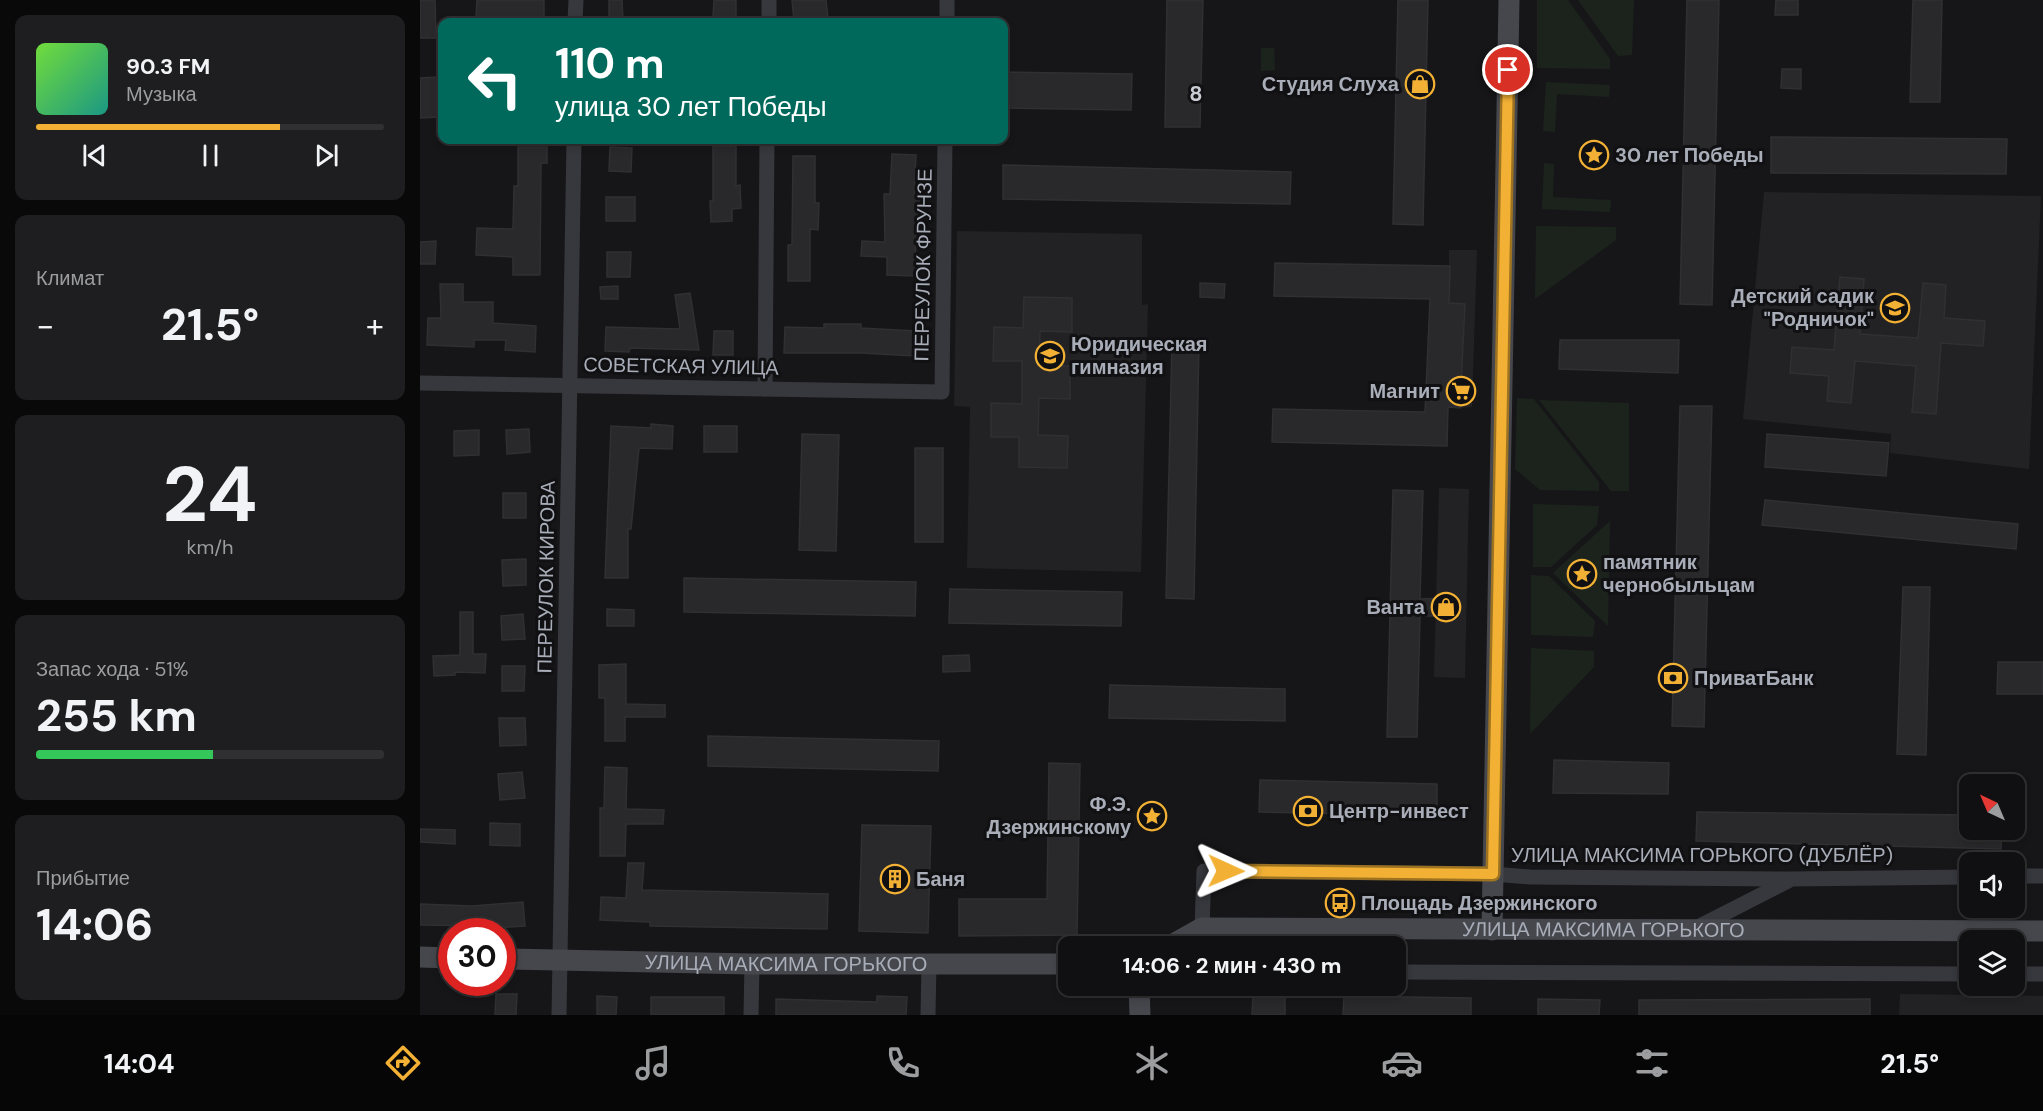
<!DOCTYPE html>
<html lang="ru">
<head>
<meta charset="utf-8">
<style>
  :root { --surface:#101012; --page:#1e1e20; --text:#f1f3f6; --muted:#9c9d9f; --line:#303032; --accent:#f2b134 }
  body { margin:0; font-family:"DM Sans",sans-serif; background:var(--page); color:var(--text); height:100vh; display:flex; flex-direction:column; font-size:22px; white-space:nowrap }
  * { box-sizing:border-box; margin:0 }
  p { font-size:20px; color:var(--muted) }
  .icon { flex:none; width:33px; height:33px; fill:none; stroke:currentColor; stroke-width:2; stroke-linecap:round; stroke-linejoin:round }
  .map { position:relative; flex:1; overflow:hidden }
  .side { display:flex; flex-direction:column; gap:15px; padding:15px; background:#09090a; width:420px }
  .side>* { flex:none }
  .guide { position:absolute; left:18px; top:18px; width:570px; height:126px; border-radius:12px; box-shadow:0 3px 9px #0003,0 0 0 2px var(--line); background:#00695c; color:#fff; overflow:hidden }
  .needle { width:39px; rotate:316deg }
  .buttons { position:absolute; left:1539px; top:774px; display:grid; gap:12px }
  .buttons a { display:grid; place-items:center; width:66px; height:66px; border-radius:12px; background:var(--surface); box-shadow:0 3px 9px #0003,0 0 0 2px var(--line); font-size:30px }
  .speed { position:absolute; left:18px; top:918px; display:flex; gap:12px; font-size:30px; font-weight:700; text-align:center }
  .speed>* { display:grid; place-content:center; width:78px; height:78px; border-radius:50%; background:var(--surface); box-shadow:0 3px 9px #0003,0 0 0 2px var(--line); line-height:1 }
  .speed .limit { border:9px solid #d22; background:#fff; color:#111 }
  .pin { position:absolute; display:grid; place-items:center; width:51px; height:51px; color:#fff; margin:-26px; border:3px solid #fff; border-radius:50%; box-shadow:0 2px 6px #0007 }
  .me { position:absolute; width:66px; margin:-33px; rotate:91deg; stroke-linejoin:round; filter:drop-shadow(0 0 4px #0008) }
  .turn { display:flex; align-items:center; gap:21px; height:126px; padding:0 18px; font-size:27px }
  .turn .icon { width:78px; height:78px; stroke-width:2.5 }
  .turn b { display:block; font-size:42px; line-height:51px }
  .big { font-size:45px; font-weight:700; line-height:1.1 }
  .side .tile { flex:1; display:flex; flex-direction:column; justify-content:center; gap:9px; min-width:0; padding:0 21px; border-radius:12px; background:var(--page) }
  .side .dial { align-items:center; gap:0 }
  .dial b { font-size:78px; line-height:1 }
  .song { display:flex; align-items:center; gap:18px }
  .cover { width:72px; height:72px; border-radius:9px; background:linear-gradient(135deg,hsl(100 70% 55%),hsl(170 70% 35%)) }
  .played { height:6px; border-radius:3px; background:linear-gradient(90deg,var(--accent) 70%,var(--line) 70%) }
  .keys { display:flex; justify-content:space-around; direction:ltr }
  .heat { display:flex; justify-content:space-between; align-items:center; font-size:33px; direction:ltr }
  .charge { height:9px; border-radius:4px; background:linear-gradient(90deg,#34c759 51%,var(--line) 0) }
  .trip { position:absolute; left:638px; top:936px; width:348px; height:60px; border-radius:12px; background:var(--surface); box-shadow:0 3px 9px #0003,0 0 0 2px var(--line); font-weight:700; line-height:60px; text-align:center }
  .menu { display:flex; height:96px; justify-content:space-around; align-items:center; background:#060607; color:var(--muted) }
  .menu .icon { width:42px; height:42px }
  .menu .on { color:var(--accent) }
  .menu b { font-size:27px; color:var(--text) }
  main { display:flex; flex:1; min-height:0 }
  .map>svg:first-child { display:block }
  .built { fill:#222225 }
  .green { fill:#1c231d }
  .building { fill:#29292c; stroke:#303034; stroke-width:1.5 }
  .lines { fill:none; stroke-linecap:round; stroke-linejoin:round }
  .street { stroke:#37383d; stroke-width:15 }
  .secondary { stroke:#45474d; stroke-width:21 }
  .route-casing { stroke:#9d7322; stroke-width:15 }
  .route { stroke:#f2b134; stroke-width:10 }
  .labels { text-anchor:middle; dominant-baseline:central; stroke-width:6; stroke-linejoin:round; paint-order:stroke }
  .poi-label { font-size:20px; font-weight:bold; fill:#a8adb8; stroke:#111113; text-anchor:start }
  .street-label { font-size:20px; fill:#a8adb8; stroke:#111113 }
  .neighbourhood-label { font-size:21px; font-weight:bold; fill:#c9ccd4; stroke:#111113 }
</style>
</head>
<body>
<main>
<section class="side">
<div class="tile">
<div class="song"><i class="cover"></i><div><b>90.3 FM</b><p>Музыка</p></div></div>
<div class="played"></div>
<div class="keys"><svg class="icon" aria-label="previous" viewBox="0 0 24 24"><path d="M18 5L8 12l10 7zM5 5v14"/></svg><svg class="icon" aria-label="pause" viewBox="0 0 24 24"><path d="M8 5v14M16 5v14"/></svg><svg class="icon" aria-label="next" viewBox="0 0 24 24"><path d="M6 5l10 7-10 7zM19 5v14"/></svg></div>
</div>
<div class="tile"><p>Климат</p>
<div class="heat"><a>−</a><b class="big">21.5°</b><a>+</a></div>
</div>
<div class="tile dial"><b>24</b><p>km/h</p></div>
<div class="tile"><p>Запас хода · 51%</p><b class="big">255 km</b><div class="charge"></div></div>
<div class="tile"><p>Прибытие</p><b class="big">14:06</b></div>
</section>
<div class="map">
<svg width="1623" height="1015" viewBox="0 0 1623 1015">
  <rect width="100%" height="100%" fill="#161618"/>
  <g class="built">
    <polygon points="1344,192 1621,196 1609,469 1470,453 1471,434 1323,419"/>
    <polygon points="537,231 722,234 722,305 728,304 721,572 547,568 550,407 534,406"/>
    <polygon points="1029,250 1057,250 1052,407 1040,408 1045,304 1029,303"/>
    <polygon points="1019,488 1049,489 1045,678 1014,677"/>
    <polygon points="1480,994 1623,996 1623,1015 1479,1015"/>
  </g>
  <g class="green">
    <polygon points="1117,0 1148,0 1190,59 1190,69 1117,68"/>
    <polygon points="1158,0 1214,0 1212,55 1198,56"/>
    <polygon points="841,48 854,48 855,70 841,71"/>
    <polygon points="1126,82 1190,85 1189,97 1137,94 1135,132 1123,131"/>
    <polygon points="1124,163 1134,164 1133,197 1191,200 1190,212 1122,209"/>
    <polygon points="1116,226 1196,227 1196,240 1115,299"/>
    <polygon points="1097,398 1114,399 1179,482 1179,491 1120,490 1095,469"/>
    <polygon points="1119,400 1209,403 1209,491 1191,491"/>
    <polygon points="1113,504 1179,506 1177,525 1131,567 1113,567"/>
    <polygon points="1190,521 1188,626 1133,573"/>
    <polygon points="1111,575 1129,576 1175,621 1173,637 1111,635"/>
    <polygon points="1111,648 1174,651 1174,667 1110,734"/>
  </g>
  <g class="building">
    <polygon points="0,0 15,0 16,38 0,38"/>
    <polygon points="57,0 124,0 124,22 56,19"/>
    <polygon points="189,0 202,0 203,22 189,22"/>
    <polygon points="294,0 316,0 316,18 293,17"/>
    <polygon points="372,0 406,0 408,18 374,21"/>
    <polygon points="747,0 783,0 780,127 745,127"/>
    <polygon points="978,0 1008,0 1003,225 973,224"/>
    <polygon points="1267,0 1299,0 1292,305 1260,304"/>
    <polygon points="1356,0 1378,0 1378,15 1355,15"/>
    <polygon points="1493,0 1522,0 1520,102 1490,102"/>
    <polygon points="1362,69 1381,69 1381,89 1361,88"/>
    <polygon points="584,72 712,74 711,110 584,108"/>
    <polygon points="18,77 19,117 0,118 0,78"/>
    <polygon points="1351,137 1587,139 1586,174 1351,173"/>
    <polygon points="293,146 316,146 316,186 320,185 321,208 312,209 312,221 291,222 290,201 293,201"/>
    <polygon points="98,147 127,147 127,163 121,163 120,275 93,275 93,257 56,255 57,228 93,229 94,186 98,186"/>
    <polygon points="190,147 212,148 211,172 189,171"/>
    <polygon points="472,154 496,155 494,194 500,193 500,229 496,229 495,276 467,275 467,257 441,256 442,241 465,242 464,194 470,194"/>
    <polygon points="373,156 395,156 395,203 399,203 398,230 390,229 390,281 368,281 368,245 372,245"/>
    <polygon points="583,165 871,172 870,204 583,199"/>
    <rect x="186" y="197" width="29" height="24"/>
    <polygon points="16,241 15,264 0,264 0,242"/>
    <polygon points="187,252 211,252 210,277 187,277"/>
    <polygon points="855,263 1030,266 1029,303 1045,304 1040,408 1028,407 1027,446 852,442 853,409 1005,412 1010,299 854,296"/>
    <polygon points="1420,277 1444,279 1440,334 1498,338 1503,283 1526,285 1524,318 1565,321 1563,346 1521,343 1516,414 1492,412 1496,366 1435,361 1431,403 1407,401 1409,376 1370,373 1372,347 1414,350"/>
    <polygon points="780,283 805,284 804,298 780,297"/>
    <polygon points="20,284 43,284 43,302 73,302 73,323 116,326 115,352 85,350 86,340 54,340 54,347 7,345 8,318 21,318"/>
    <polygon points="198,286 198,299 181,299 180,287"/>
    <polygon points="270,293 279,350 210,348 209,352 185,351 186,327 260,329 255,295"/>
    <polygon points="604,297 652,298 652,332 620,331 619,366 650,366 650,399 619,398 618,435 648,436 647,468 599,467 599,437 571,437 571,403 602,404 602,361 573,361 574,327 603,328"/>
    <polygon points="404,324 441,324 441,328 495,331 495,356 441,353 364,353 365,327 404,328"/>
    <polygon points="294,331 313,331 313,355 293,355"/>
    <polygon points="1140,340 1259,340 1258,373 1139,369"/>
    <polygon points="752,342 779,342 774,599 746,598"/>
    <polygon points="1260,406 1292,406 1284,727 1252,726"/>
    <polygon points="231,424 253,426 252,449 219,448 211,529 208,529 208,578 185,578 191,426 231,428"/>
    <rect x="284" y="426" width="33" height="26"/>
    <polygon points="109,429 110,452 87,454 86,430"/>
    <polygon points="59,430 59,455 34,456 34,431"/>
    <polygon points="382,434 419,435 416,551 379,550"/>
    <polygon points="1347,434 1469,443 1466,476 1345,467"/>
    <rect x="495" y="448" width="28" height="94"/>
    <polygon points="973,490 1003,491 1000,599 1029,598 1030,616 1000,616 997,737 967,737"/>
    <rect x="83" y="493" width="23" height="25"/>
    <polygon points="1345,500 1598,524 1596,549 1342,525"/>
    <polygon points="106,559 106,585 83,586 82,560"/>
    <polygon points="264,578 496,582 495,616 264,612"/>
    <polygon points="1483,587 1510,587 1506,755 1477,754"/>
    <polygon points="530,589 702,592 701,626 529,623"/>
    <polygon points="187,609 214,610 214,626 187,626"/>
    <polygon points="40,612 53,612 53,654 66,654 65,673 35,672 35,675 14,676 13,656 40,655"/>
    <polygon points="103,614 105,639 82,640 81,616"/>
    <polygon points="549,655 550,671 523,672 523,656"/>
    <polygon points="1578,662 1623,662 1623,694 1577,694"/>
    <polygon points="206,664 206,704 245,705 245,717 205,717 205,741 185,741 185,698 179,698 179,665"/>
    <polygon points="82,666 105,666 104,691 82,691"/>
    <polygon points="690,685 865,689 865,721 689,718"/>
    <polygon points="79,718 105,718 106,745 80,746"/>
    <polygon points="288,736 519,741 518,771 288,766"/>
    <polygon points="1134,760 1249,763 1248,794 1133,793"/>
    <polygon points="629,763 660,764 657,935 539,936 539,899 627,899"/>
    <polygon points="185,767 207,768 206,809 244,810 243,824 206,824 205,856 180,856 180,808 184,808"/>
    <polygon points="102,772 105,798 80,800 78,774"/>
    <polygon points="840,780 1017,784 1017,816 839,812"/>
    <polygon points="1277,812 1550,815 1550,830 1582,830 1581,849 1276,841"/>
    <polygon points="70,823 100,824 100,846 70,845"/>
    <polygon points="442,825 511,826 508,933 439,931"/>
    <polygon points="0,829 35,830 35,844 0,842"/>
    <polygon points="208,863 224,863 222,890 408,894 407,929 230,926 230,922 180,920 181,897 206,898"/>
    <polygon points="103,902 105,926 73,928 73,926 0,925 0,904 52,906"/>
    <polygon points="833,993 865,994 865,1015 832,1015"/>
    <polygon points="76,994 97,994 96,1015 75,1015"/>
    <polygon points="177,996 197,997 196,1015 177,1015"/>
    <polygon points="457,996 487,997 486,1015 356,1015 356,999 457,1002"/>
    <polygon points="924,996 1051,998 1051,1015 923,1015"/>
    <rect x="231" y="997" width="73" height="18"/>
    <polygon points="1118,999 1180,1000 1179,1015 1118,1015"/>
    <polygon points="1450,999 1450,1015 1219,1015 1219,1000"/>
  </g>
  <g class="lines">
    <g class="street">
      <polyline points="155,22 156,0"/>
      <polyline points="349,22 349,0"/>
      <polyline points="527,22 527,0"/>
      <polyline points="0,383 522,392 525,140"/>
      <polyline points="345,389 347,140"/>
      <polyline points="1594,876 1623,876"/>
      <polyline points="782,928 784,871 1073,874 1110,877 1370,879 1550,877"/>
      <polyline points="1274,929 1368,881"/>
      <polyline points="975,972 1550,974"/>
      <polyline points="1594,974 1623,974"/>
      <polyline points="139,1015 154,140"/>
      <polyline points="331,1015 332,964"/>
      <polyline points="508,1015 509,963"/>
    </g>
    <g class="secondary">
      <polyline points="1072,930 1089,0"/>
      <path id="s1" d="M 750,946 L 782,928 L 1623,931"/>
      <polyline points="0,957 32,958"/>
      <path id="s2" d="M 82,959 L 332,964 L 648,964"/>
      <polyline points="719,986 720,1015"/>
    </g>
  </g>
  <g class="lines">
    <g class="route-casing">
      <polyline id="route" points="806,871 1073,874 1088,70"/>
    </g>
    <use href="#route" class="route"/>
  </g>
  <defs>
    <g id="shop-ring" transform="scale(1.5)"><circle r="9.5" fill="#111113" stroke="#f2b134" stroke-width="1.5"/><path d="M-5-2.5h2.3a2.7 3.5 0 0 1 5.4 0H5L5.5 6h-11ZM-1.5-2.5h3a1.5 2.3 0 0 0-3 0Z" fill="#f2b134"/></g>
    <g id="sight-ring" transform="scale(1.5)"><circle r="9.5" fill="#111113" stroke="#f2b134" stroke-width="1.5"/><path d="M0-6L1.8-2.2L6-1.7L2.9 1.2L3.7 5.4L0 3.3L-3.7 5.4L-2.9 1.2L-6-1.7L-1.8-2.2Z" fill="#f2b134"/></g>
    <g id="school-ring" transform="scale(1.5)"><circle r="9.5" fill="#111113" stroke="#f2b134" stroke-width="1.5"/><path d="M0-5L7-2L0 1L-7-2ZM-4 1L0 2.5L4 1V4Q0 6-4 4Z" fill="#f2b134"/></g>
    <g id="supermarket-ring" transform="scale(1.5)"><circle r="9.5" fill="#111113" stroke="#f2b134" stroke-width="1.5"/><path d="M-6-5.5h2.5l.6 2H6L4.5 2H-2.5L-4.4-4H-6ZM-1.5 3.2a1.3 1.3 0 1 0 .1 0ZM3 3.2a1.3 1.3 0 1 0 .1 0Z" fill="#f2b134"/></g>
    <g id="bank-ring" transform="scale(1.5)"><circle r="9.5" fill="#111113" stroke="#f2b134" stroke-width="1.5"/><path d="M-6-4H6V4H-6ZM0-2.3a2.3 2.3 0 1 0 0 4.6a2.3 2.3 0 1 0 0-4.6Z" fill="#f2b134"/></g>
    <g id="building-ring" transform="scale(1.5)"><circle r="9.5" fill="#111113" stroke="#f2b134" stroke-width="1.5"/><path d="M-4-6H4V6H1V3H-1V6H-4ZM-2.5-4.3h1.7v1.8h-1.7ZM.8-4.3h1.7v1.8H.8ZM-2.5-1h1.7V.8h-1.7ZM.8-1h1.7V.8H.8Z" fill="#f2b134"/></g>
    <g id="bus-ring" transform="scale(1.5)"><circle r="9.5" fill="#111113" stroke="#f2b134" stroke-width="1.5"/><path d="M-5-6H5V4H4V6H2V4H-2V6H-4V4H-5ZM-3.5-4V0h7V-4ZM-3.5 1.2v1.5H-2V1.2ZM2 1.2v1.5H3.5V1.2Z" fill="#f2b134"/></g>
  </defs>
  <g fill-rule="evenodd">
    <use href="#shop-ring" x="1000" y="84"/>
    <use href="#sight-ring" x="1174" y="155"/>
    <use href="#school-ring" x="1475" y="308"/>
    <use href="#school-ring" x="630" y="356"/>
    <use href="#supermarket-ring" x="1041" y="391"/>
    <use href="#sight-ring" x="1162" y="574"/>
    <use href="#shop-ring" x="1026" y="607"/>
    <use href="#bank-ring" x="1253" y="678"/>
    <use href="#bank-ring" x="888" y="811"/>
    <use href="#sight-ring" x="732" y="816"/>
    <use href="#building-ring" x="475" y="879"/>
    <use href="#bus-ring" x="920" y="903"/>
  </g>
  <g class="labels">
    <g class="poi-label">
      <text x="979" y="84" text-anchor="end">Студия Слуха</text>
      <text x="1195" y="155">30 лет Победы</text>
      <text x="1454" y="296" text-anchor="end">Детский садик<tspan x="1454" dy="23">"Родничок"</tspan></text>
      <text x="651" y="344">Юридическая<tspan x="651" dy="23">гимназия</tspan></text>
      <text x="1020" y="391" text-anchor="end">Магнит</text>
      <text x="1183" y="562">памятник<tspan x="1183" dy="23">чернобыльцам</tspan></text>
      <text x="1005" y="607" text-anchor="end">Ванта</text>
      <text x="1274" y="678">ПриватБанк</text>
      <text x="711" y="804" text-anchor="end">Ф.Э.<tspan x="711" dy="23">Дзержинскому</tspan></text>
      <text x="909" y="811">Центр-инвест</text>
      <text x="496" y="879">Баня</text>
      <text x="941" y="903">Площадь Дзержинского</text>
    </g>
    <g class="street-label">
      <text transform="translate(503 265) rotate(-89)">ПЕРЕУЛОК ФРУНЗЕ</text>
      <text transform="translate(261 366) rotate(1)">СОВЕТСКАЯ УЛИЦА</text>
      <text transform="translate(126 577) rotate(-89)">ПЕРЕУЛОК КИРОВА</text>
      <text x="1282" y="855">УЛИЦА МАКСИМА ГОРЬКОГО (ДУБЛЁР)</text>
      <text stroke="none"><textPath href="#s1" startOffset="438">УЛИЦА МАКСИМА ГОРЬКОГО</textPath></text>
      <text stroke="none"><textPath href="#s2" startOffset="284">УЛИЦА МАКСИМА ГОРЬКОГО</textPath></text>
    </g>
    <g class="neighbourhood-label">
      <text x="776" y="94">8</text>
    </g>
  </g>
</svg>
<div class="buttons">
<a><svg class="needle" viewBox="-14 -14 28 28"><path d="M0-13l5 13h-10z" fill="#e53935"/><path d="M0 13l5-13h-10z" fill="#9c9d9f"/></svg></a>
<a><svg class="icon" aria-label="sound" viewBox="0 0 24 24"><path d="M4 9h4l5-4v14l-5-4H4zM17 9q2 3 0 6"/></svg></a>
<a><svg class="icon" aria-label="layers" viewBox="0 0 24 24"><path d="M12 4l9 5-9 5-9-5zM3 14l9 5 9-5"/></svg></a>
</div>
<div class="speed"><div class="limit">30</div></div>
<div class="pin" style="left:1088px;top:70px;background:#d93025"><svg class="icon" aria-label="arrive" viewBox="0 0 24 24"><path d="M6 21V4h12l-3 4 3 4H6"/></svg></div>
<svg class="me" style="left:806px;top:871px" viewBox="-20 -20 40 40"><path d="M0-17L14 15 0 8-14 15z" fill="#f2b134" stroke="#fff" stroke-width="4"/></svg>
<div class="trip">14:06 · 2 мин · 430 m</div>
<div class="guide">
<div class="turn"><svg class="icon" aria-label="left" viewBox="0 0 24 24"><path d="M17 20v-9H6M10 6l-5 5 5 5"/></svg><div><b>110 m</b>улица 30 лет Победы</div></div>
</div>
</div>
</main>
<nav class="menu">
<b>14:04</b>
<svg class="icon on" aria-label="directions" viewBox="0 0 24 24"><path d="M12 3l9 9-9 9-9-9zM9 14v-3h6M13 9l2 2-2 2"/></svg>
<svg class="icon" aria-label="music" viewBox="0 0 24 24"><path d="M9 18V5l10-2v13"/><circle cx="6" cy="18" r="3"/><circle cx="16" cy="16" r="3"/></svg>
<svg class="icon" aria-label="phone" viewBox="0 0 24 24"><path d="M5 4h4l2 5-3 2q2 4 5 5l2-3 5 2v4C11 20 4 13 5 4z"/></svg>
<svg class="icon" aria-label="climate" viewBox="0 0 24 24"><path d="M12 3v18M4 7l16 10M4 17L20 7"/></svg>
<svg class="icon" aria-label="car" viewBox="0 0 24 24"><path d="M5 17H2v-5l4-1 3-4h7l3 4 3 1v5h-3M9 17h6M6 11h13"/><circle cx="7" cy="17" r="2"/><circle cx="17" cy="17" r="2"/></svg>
<svg class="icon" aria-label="filters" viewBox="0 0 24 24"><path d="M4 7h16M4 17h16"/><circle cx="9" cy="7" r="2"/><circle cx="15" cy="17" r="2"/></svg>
<b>21.5°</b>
</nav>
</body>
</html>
